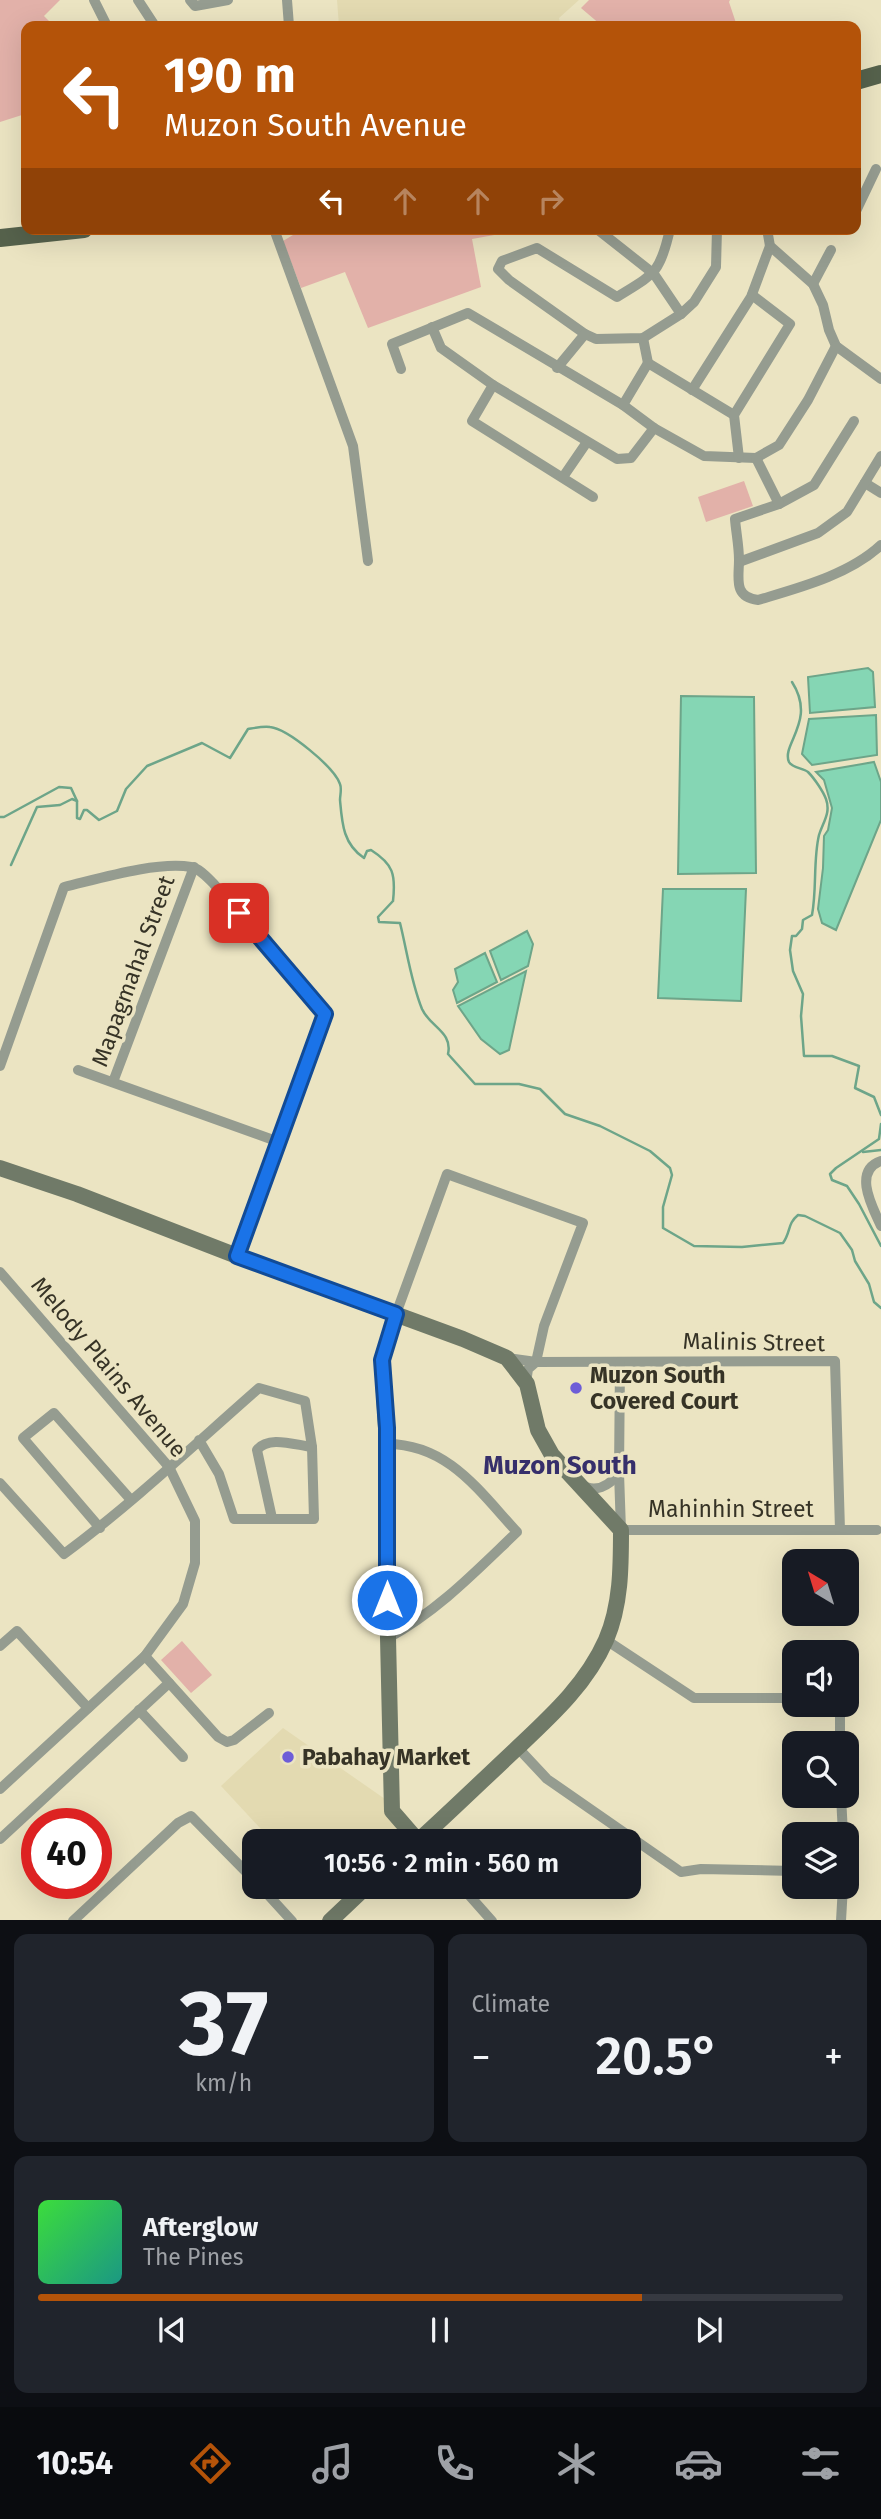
<!DOCTYPE html>
<html lang="en">
<head>
<meta charset="utf-8">
<style>
  :root { --surface:#171b24; --page:#20242c; --text:#f1f3f6; --muted:#9ea1a6; --line:#363941; --accent:#b45309 }
  body { margin:0; font-family:"Fira Sans",sans-serif; background:var(--page); color:var(--text); height:100vh; display:flex; flex-direction:column; font-size:26px; white-space:nowrap }
  * { box-sizing:border-box; margin:0 }
  p { font-size:23px; color:var(--muted) }
  .icon { flex:none; width:38px; height:38px; fill:none; stroke:currentColor; stroke-width:2; stroke-linecap:round; stroke-linejoin:round }
  .map { position:relative; height:1920px; overflow:hidden }
  .sheet { display:flex; flex-direction:column; gap:14px; padding:14px; background:#0d0f14; flex:1 }
  .sheet>* { flex:none }
  .hud { position:absolute; left:21px; top:21px; width:840px; height:214px; border-radius:14px; box-shadow:0 7px 28px #0002; background:#b45309; color:#fff; overflow:hidden }
  .needle { width:46px; rotate:322deg }
  .buttons { position:absolute; left:782px; top:1549px; display:grid; gap:14px }
  .buttons a { display:grid; place-items:center; width:77px; height:77px; border-radius:14px; background:var(--surface); box-shadow:0 7px 28px #0002; font-size:35px }
  .speed { position:absolute; left:21px; top:1808px; display:flex; gap:14px; font-size:35px; font-weight:700; text-align:center }
  .speed>* { display:grid; place-content:center; width:91px; height:91px; border-radius:50%; background:var(--surface); box-shadow:0 7px 28px #0002; line-height:1 }
  .speed .limit { border:10px solid #d22; background:#fff; color:#111 }
  .pin { position:absolute; display:grid; place-items:center; width:60px; height:60px; color:#fff; margin:-30px; border-radius:14px; box-shadow:0 4px 10px #0006 }
  .me { position:absolute; width:77px; margin:-38px; rotate:0deg; stroke-linejoin:round; filter:drop-shadow(0 0 5px #0008) }
  .turn { display:flex; align-items:center; gap:24px; height:147px; padding:0 28px; font-size:32px }
  .turn .icon { width:91px; height:91px; stroke-width:2.5 }
  .turn b { display:block; font-size:49px; line-height:60px }
  .lanes { display:flex; align-items:center; height:66px; padding:0 28px; background:#0003; justify-content:center; gap:35px; direction:ltr }
  .lanes .off { opacity:.35 }
  .big { font-size:52px; font-weight:600; line-height:1.1 }
  .sheet .tile { flex:1; display:flex; flex-direction:column; justify-content:center; gap:10px; min-width:0; padding:0 24px; border-radius:14px; background:var(--page) }
  .sheet .dial { align-items:center; gap:0 }
  .dial b { font-size:91px; line-height:1 }
  .song { display:flex; align-items:center; gap:21px }
  .cover { width:84px; height:84px; border-radius:10px; background:linear-gradient(135deg,hsl(120 70% 55%),hsl(170 70% 35%)) }
  .played { height:7px; border-radius:4px; background:linear-gradient(90deg,var(--accent) 75%,var(--line) 75%) }
  .keys { display:flex; justify-content:space-around; direction:ltr }
  .heat { display:flex; justify-content:space-between; align-items:center; font-size:38px; direction:ltr }
  .sheet .tiles { flex:1; display:grid; gap:14px; grid-template-columns:1fr 1fr }
  .tile:last-child { grid-column:span 2 }
  .trip { position:absolute; left:242px; top:1829px; width:399px; height:70px; border-radius:14px; background:var(--surface); box-shadow:0 7px 28px #0002; font-weight:600; line-height:70px; text-align:center }
  .menu { display:flex; height:112px; justify-content:space-around; align-items:center; background:#090b0e; color:var(--muted) }
  .menu .icon { width:49px; height:49px }
  .menu .current { color:var(--accent) }
  .menu b { font-size:32px; color:var(--text) }
  .map>svg:first-child { display:block }
  .built { fill:#e3dab1 }
  .green { fill:#e2b1a9 }
  .water { fill:#85d6b4; stroke:#6da589; stroke-width:2 }
  .lines { fill:none; stroke-linecap:round; stroke-linejoin:round }
  .stream { stroke:#6da589; stroke-width:2.5 }
  .street { stroke:#959c90; stroke-width:10 }
  .secondary { stroke:#707a68; stroke-width:16 }
  .primary { stroke:#56624c; stroke-width:18 }
  .route-casing { stroke:#114b97; stroke-width:18 }
  .route { stroke:#1a73e8; stroke-width:12 }
  .poi-dot { fill:#6d5dd7; stroke:#ebe4c2; stroke-width:2.5 }
  .labels { text-anchor:middle; dominant-baseline:central; stroke-width:7; stroke-linejoin:round; paint-order:stroke }
  .street-label { font-size:23px; fill:#363326; stroke:#ebe4c2 }
  .poi-label { font-size:23px; font-weight:bold; fill:#363326; stroke:#ebe4c2; text-anchor:start }
  .quarter-label { font-size:26px; font-weight:bold; fill:#362f6b; stroke:#ebe4c2 }
</style>
</head>
<body>
<div class="map">
<svg width="881" height="1921" viewBox="0 0 881 1921">
  <rect width="100%" height="100%" fill="#ebe4c2"/>
  <g class="built">
    <polygon points="337,0 579,0 559,18 561,26 339,26"/>
    <polygon points="283,1728 385,1799 410,1841 272,1841 221,1786"/>
  </g>
  <g class="green">
    <polygon points="0,0 60,0 44,16 54,26 26,26 26,117 22,115 0,122"/>
    <polygon points="589,0 730,0 729,2 737,26 601,25 581,8"/>
    <polygon points="303,229 499,229 500,234 472,239 481,287 368,328 345,272 301,288 283,241"/>
    <polygon points="744,481 753,506 706,522 698,497"/>
    <polygon points="182,1641 212,1675 191,1693 161,1660"/>
  </g>
  <g class="water">
    <polygon points="868,668 873,672 875,707 810,713 808,677"/>
    <polygon points="681,696 754,697 756,873 678,874"/>
    <polygon points="876,715 877,755 812,765 802,754 809,719"/>
    <polygon points="874,762 881,782 881,820 836,930 822,923 818,909 823,868 824,836 828,830 832,808 824,780 816,772"/>
    <polygon points="663,889 746,889 741,1001 658,998"/>
    <polygon points="527,931 533,944 528,966 501,980 490,951"/>
    <polygon points="485,953 497,982 457,1003 453,990 458,982 455,969"/>
    <polygon points="526,971 509,1050 500,1054 481,1039 458,1006"/>
  </g>
  <g class="lines">
    <g class="stream">
      <path d="M 792,682 C 817,721 781,744 789,762 C 792,768 803,768 808,772 C 814,778 823,791 826,799 C 831,813 823,822 819,835 C 813,860 817,889 812,915 L 803,920 L 802,929 L 796,936 L 792,936 L 790,950 L 793,971 L 803,994 L 801,1016 L 804,1056 L 832,1056 L 859,1066 L 855,1088 L 874,1097 L 881,1115"/>
      <polyline points="0,817 4,817 59,787 71,788 77,801"/>
      <path d="M 11,865 L 37,807 L 60,805 L 72,799 L 77,801 L 77,818 L 80,819 L 84,810 L 87,810 L 99,820 L 117,811 L 126,789 L 147,766 L 202,743 L 230,758 L 248,729 C 254,728 263,726 270,727 C 288,729 334,767 340,784 C 342,789 340,795 340,800 C 342,823 343,844 364,858 L 367,851 L 371,850 C 393,864 396,874 393,901 L 378,917 L 379,922 L 400,923 C 407,951 411,982 422,1009 C 430,1027 453,1032 448,1054 L 475,1084 L 519,1084 L 540,1089 L 565,1114 L 600,1126 L 650,1151 L 670,1168 L 672,1175 L 663,1207 L 663,1228 L 694,1246 L 742,1247 L 783,1243 C 791,1232 787,1224 798,1215 L 805,1216 L 840,1233 L 852,1250 L 855,1261 L 869,1284 L 874,1302 L 881,1308"/>
      <polyline points="881,1124 879,1139 836,1168 830,1174 832,1180 847,1186 859,1204 881,1246"/>
      <polyline points="863,1152 881,1150"/>
    </g>
    <g class="street">
      <polyline points="94,0 107,26"/>
      <polyline points="138,0 155,26"/>
      <polyline points="190,0 195,6 228,0"/>
      <polyline points="287,0 289,26"/>
      <polyline points="856,211 876,169"/>
      <polyline points="274,229 353,446 368,561"/>
      <polyline points="597,229 654,274 681,314"/>
      <path d="M 670,229 C 660,274 654,274 617,297 L 537,248 L 502,261 L 498,269 L 509,280 L 585,334 L 596,339 L 643,338 L 681,314 L 694,302 L 716,267 L 717,229"/>
      <polyline points="767,229 770,246 813,284 823,305 829,330 836,346 881,379"/>
      <polyline points="813,284 831,250"/>
      <polyline points="432,327 441,348 493,385 617,459 631,458 654,428"/>
      <polyline points="643,338 648,363"/>
      <polyline points="557,368 585,334"/>
      <polyline points="401,369 392,344 468,313 623,405 654,428 704,456 756,458 779,445 808,400 836,346"/>
      <polyline points="493,385 472,421 593,497"/>
      <polyline points="692,390 751,297 770,246"/>
      <polyline points="623,405 648,363 734,415 739,458"/>
      <polyline points="734,415 790,324 752,295"/>
      <path d="M 854,421 L 814,485 L 779,504 L 735,519 C 736,532 739,546 739,560 C 739,578 733,597 758,600 C 798,588 849,575 881,545"/>
      <polyline points="756,458 779,504"/>
      <polyline points="563,477 587,442"/>
      <polyline points="865,483 881,493"/>
      <polyline points="739,562 818,533 847,512 881,456"/>
      <path d="M 0,1066 L 64,887 C 98,879 157,861 191,867 C 199,868 207,877 213,883 L 325,1014 L 237,1256"/>
      <polyline points="78,1070 279,1142"/>
      <polyline points="113,1082 194,867"/>
      <path d="M 881,1161 C 852,1171 873,1208 881,1226"/>
      <polyline points="0,1272 169,1467 195,1521 195,1563 183,1604 145,1656 0,1789"/>
      <polyline points="396,1314 447,1174 583,1223 544,1326 536,1362 528,1369 526,1383"/>
      <polyline points="507,1358 536,1362 835,1361 840,1530"/>
      <polyline points="620,1362 619,1473 621,1530 877,1530"/>
      <path d="M 387,1444 C 448,1444 479,1491 517,1532 C 476,1571 438,1611 388,1638"/>
      <path d="M 0,1483 L 64,1554 C 133,1503 195,1444 259,1388 L 305,1401 L 312,1447 L 314,1519 L 234,1519 L 219,1474 L 199,1440"/>
      <path d="M 580,1484 C 595,1494 609,1486 619,1473"/>
      <path d="M 272,1518 L 257,1450 C 268,1435 295,1445 312,1447"/>
      <polyline points="100,1528 23,1438 54,1413 131,1500"/>
      <polyline points="606,1640 694,1698 794,1698"/>
      <polyline points="0,1646 17,1631 88,1708"/>
      <polyline points="145,1656 218,1737 227,1742 234,1740 269,1713"/>
      <polyline points="840,1704 840,1743"/>
      <polyline points="139,1710 183,1757"/>
      <polyline points="518,1748 547,1779 681,1872 701,1869 794,1871"/>
      <polyline points="841,1796 843,1834"/>
      <polyline points="0,1839 169,1683"/>
      <polyline points="260,1886 292,1921"/>
      <polyline points="461,1886 492,1921"/>
      <polyline points="73,1921 178,1823 191,1816 254,1880"/>
      <polyline points="841,1921 843,1886"/>
    </g>
    <g class="secondary">
      <path d="M 0,1168 L 77,1194 L 237,1256 L 463,1339 L 507,1358 L 527,1384 L 538,1430 L 552,1455 L 621,1530 C 621,1567 621,1605 606,1640 C 586,1685 550,1717 515,1750 C 483,1780 451,1811 418,1841"/>
      <polyline points="396,1314 382,1360 387,1444 388,1638 392,1811 418,1841"/>
      <polyline points="330,1921 367,1886"/>
    </g>
    <g class="primary">
      <polyline points="856,81 881,74"/>
      <polyline points="0,238 84,229"/>
    </g>
  </g>
  <g class="lines">
    <g class="route-casing">
      <polyline id="route" points="239,913 325,1014 237,1256 396,1314 382,1360 387,1428 387,1600"/>
    </g>
    <use href="#route" class="route"/>
  </g>
  <g class="poi-dot">
    <circle cx="576" cy="1388" r="7"/>
    <circle cx="288" cy="1757" r="7"/>
  </g>
  <g class="labels">
    <g class="street-label">
      <text transform="translate(133 971) rotate(-70)">Mapagmahal Street</text>
      <text transform="translate(754 1342) rotate(1)">Malinis Street</text>
      <text transform="translate(109 1367) rotate(50)">Melody Plains Avenue</text>
      <text x="731" y="1509">Mahinhin Street</text>
    </g>
    <g class="poi-label">
      <text x="590" y="1375">Muzon South<tspan x="590" dy="26">Covered Court</tspan></text>
      <text x="302" y="1757">Pabahay Market</text>
    </g>
    <g class="quarter-label">
      <text x="560" y="1465">Muzon South</text>
    </g>
  </g>
</svg>
<div class="buttons">
<a><svg class="needle" viewBox="-14 -14 28 28"><path d="M0-13l5 13h-10z" fill="#e53935"/><path d="M0 13l5-13h-10z" fill="#9ea1a6"/></svg></a>
<a><svg class="icon" aria-label="sound" viewBox="0 0 24 24"><path d="M4 9h4l5-4v14l-5-4H4zM17 9q2 3 0 6"/></svg></a>
<a><svg class="icon" aria-label="search" viewBox="0 0 24 24"><circle cx="10" cy="10" r="6"/><path d="M15 15l6 6"/></svg></a>
<a><svg class="icon" aria-label="layers" viewBox="0 0 24 24"><path d="M12 4l9 5-9 5-9-5zM3 14l9 5 9-5"/></svg></a>
</div>
<div class="speed"><div class="limit">40</div></div>
<div class="pin" style="left:239px;top:913px;background:#d93025"><svg class="icon" aria-label="arrive" viewBox="0 0 24 24"><path d="M6 21V4h12l-3 4 3 4H6"/></svg></div>
<svg class="me" style="left:387px;top:1600px" viewBox="-20 -20 40 40"><circle r="17" fill="#1a73e8" stroke="#fff" stroke-width="3"/><path d="M0-11L8 9 0 5-8 9z" fill="#fff"/></svg>
<div class="trip">10:56 · 2 min · 560 m</div>
<div class="hud">
<div class="turn"><svg class="icon" aria-label="left" viewBox="0 0 24 24"><path d="M17 20v-9H6M10 6l-5 5 5 5"/></svg><div><b>190 m</b>Muzon South Avenue</div></div>
<div class="lanes"><svg class="icon" aria-label="left" viewBox="0 0 24 24"><path d="M17 20v-9H6M10 6l-5 5 5 5"/></svg><svg class="icon off" aria-label="ahead" viewBox="0 0 24 24"><path d="M12 20V5M6 11l6-6 6 6"/></svg><svg class="icon off" aria-label="ahead" viewBox="0 0 24 24"><path d="M12 20V5M6 11l6-6 6 6"/></svg><svg class="icon off" aria-label="right" viewBox="0 0 24 24"><path d="M7 20v-9h11M14 6l5 5-5 5"/></svg></div>
</div>
</div>
<section class="sheet">
<div class="tiles">
<div class="tile dial"><b>37</b><p>km/h</p></div>
<div class="tile"><p>Climate</p>
<div class="heat"><a>−</a><b class="big">20.5°</b><a>+</a></div>
</div>
<div class="tile">
<div class="song"><i class="cover"></i><div><b>Afterglow</b><p>The Pines</p></div></div>
<div class="played"></div>
<div class="keys"><svg class="icon" aria-label="previous" viewBox="0 0 24 24"><path d="M18 5L8 12l10 7zM5 5v14"/></svg><svg class="icon" aria-label="pause" viewBox="0 0 24 24"><path d="M8 5v14M16 5v14"/></svg><svg class="icon" aria-label="next" viewBox="0 0 24 24"><path d="M6 5l10 7-10 7zM19 5v14"/></svg></div>
</div>
</div>
</section>
<nav class="menu">
<b>10:54</b>
<svg class="icon current" aria-label="directions" viewBox="0 0 24 24"><path d="M12 3l9 9-9 9-9-9zM9 14v-3h6M13 9l2 2-2 2"/></svg>
<svg class="icon" aria-label="music" viewBox="0 0 24 24"><path d="M9 18V5l10-2v13"/><circle cx="6" cy="18" r="3"/><circle cx="16" cy="16" r="3"/></svg>
<svg class="icon" aria-label="phone" viewBox="0 0 24 24"><path d="M5 4h4l2 5-3 2q2 4 5 5l2-3 5 2v4C11 20 4 13 5 4z"/></svg>
<svg class="icon" aria-label="climate" viewBox="0 0 24 24"><path d="M12 3v18M4 7l16 10M4 17L20 7"/></svg>
<svg class="icon" aria-label="car" viewBox="0 0 24 24"><path d="M5 17H2v-5l4-1 3-4h7l3 4 3 1v5h-3M9 17h6M6 11h13"/><circle cx="7" cy="17" r="2"/><circle cx="17" cy="17" r="2"/></svg>
<svg class="icon" aria-label="filters" viewBox="0 0 24 24"><path d="M4 7h16M4 17h16"/><circle cx="9" cy="7" r="2"/><circle cx="15" cy="17" r="2"/></svg>
</nav>
</body>
</html>
